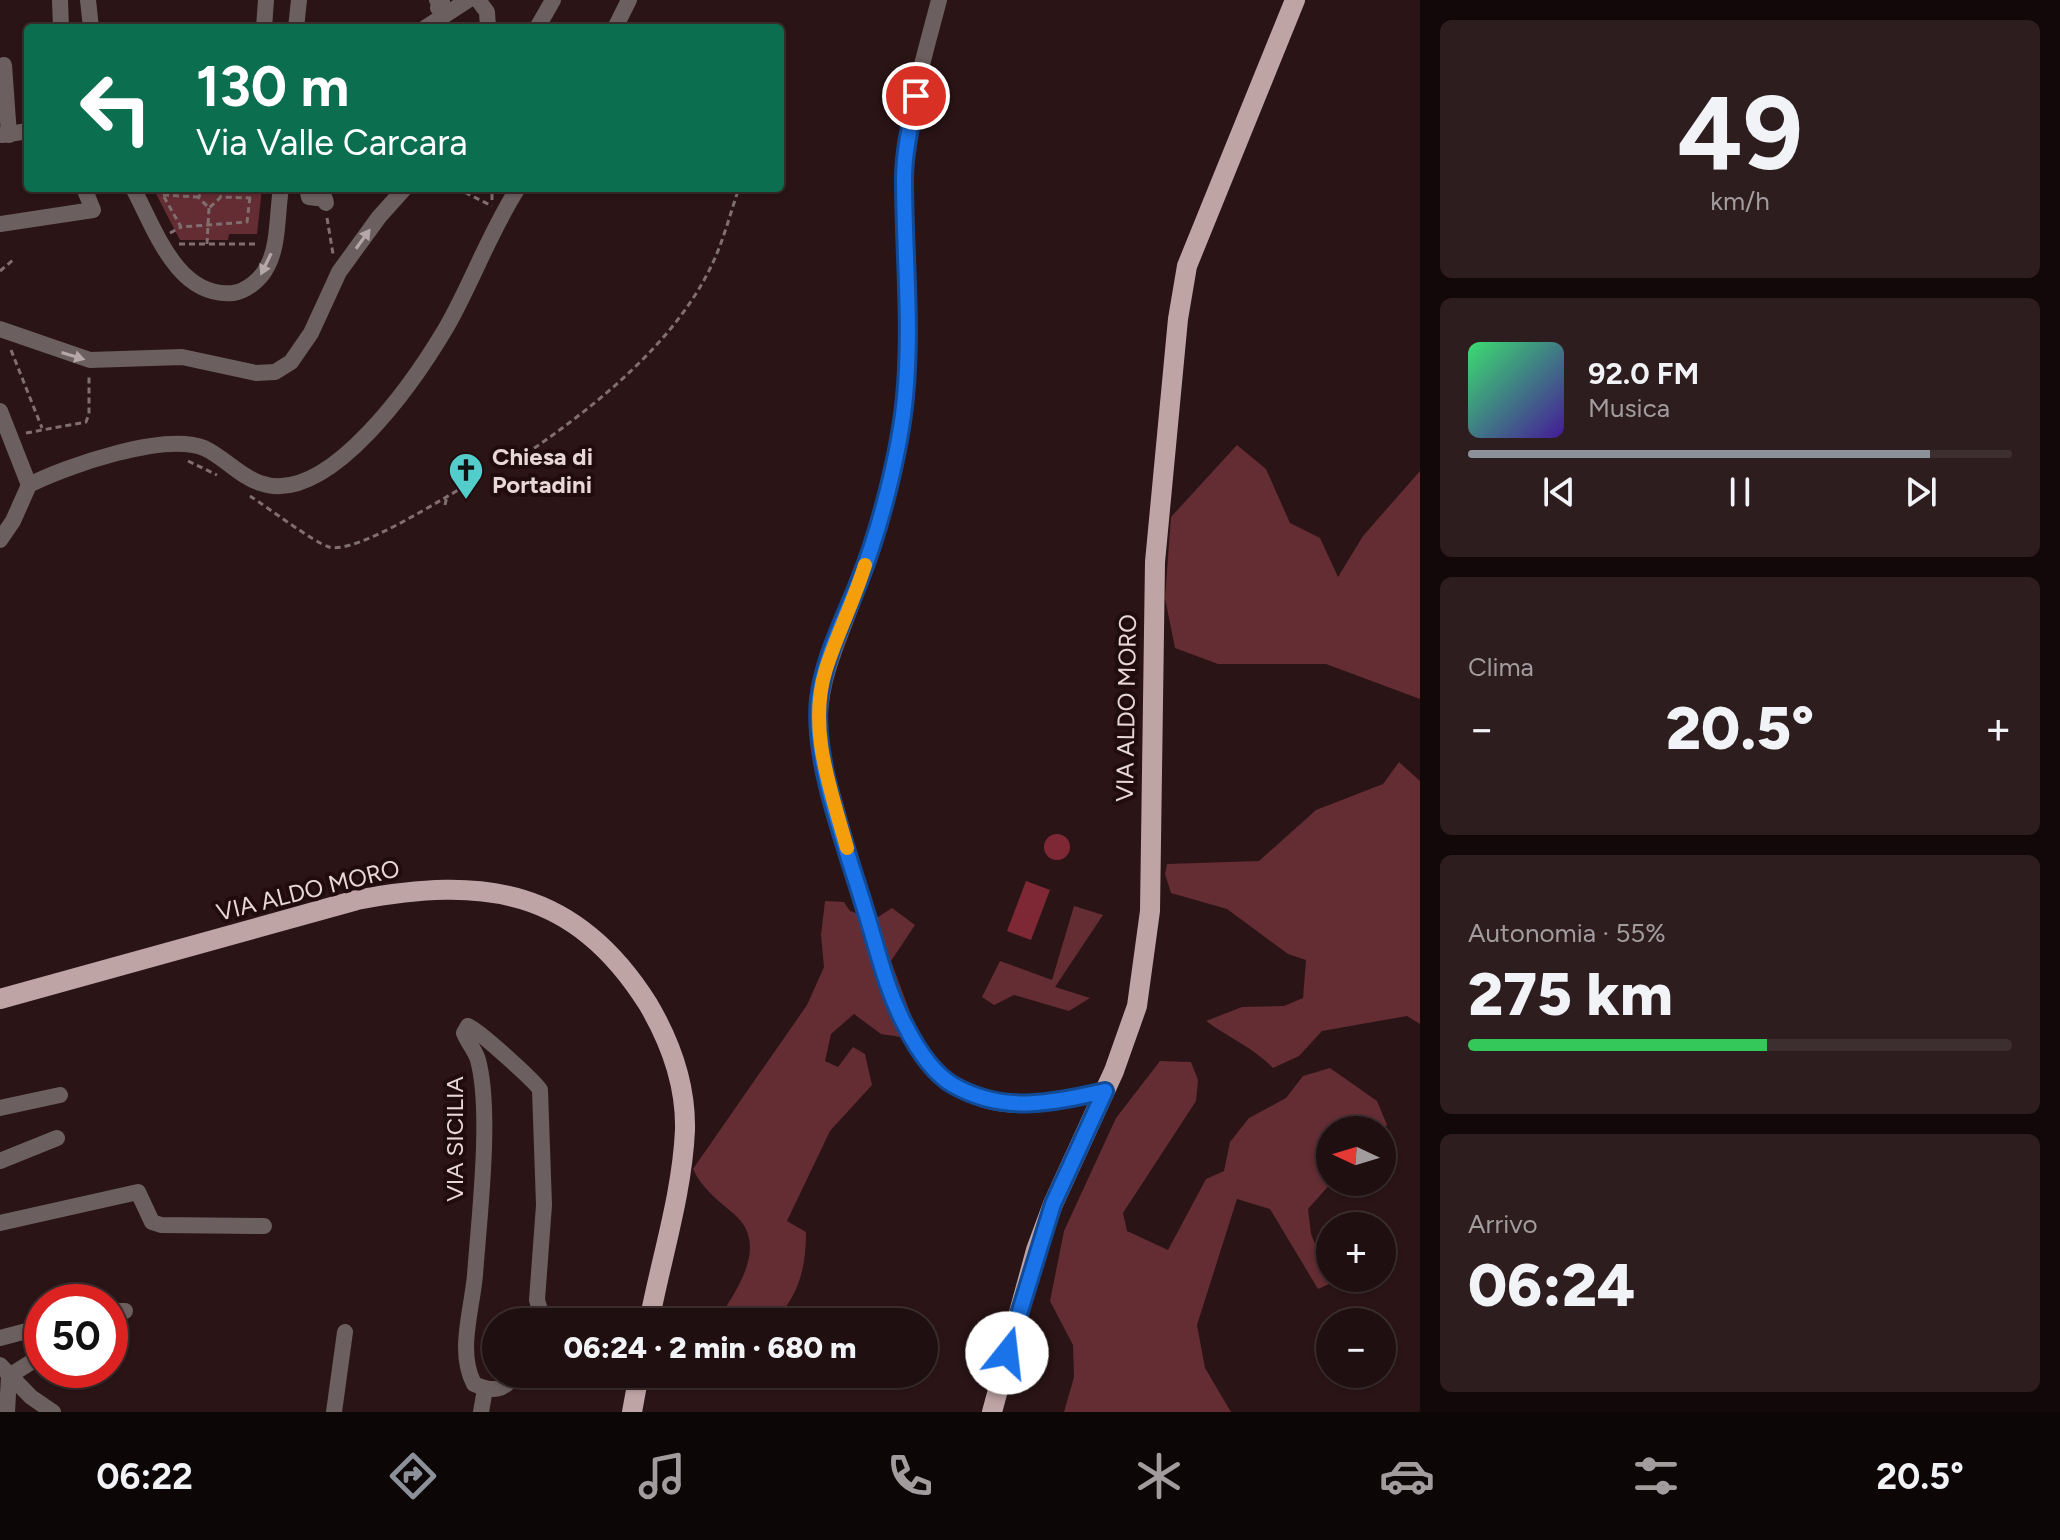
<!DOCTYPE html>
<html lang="it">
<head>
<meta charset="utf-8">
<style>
  :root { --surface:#200f10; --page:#2d1d1e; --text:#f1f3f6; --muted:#a29c9f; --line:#3d2f30; --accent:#8c9099 }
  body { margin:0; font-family:Figtree,sans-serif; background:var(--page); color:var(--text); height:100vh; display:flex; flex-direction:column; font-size:30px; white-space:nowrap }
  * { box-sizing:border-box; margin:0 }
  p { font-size:26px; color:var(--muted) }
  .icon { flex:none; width:44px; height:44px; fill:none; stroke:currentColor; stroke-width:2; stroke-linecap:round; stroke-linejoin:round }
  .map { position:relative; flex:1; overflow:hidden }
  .side { display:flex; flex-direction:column; gap:20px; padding:20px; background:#120809; width:640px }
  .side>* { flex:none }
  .banner { position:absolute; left:24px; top:24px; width:760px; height:168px; border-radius:8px; box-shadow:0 2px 6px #0004,0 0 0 2px var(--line); background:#0b6e4f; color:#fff; overflow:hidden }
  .needle { width:52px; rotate:274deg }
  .buttons { position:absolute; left:1316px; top:1116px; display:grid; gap:16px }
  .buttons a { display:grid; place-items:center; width:80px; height:80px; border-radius:50%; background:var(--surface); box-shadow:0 2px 6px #0004,0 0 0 2px var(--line); font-size:40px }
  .speed { position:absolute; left:24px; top:1284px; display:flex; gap:16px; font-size:40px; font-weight:700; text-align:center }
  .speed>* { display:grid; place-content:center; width:104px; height:104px; border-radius:50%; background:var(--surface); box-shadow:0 2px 6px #0004,0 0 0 2px var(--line); line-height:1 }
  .speed .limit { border:12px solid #d22; background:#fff; color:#111 }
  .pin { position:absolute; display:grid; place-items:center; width:68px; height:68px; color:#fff; margin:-34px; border:4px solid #fff; border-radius:50%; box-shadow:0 2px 8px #0007 }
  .me { position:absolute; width:88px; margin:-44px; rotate:16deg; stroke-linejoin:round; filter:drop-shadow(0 0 6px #0008) }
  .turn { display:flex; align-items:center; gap:28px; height:168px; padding:0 40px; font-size:36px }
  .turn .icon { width:104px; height:104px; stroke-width:2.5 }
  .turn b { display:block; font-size:56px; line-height:68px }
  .big { font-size:60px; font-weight:800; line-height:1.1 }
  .side .widget { flex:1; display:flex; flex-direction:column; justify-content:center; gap:12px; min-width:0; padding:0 28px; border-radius:12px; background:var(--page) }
  .side .dial { align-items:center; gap:0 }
  .dial b { font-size:104px; line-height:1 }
  .song { display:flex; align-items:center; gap:24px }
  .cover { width:96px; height:96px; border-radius:12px; background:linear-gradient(135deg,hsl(140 70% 55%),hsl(260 70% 35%)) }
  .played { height:8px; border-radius:4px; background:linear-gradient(90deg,var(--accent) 85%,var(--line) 85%) }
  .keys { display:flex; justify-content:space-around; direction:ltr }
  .heat { display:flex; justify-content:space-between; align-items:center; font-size:44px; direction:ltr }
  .charge { height:12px; border-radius:6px; background:linear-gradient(90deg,#34c759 55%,var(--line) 0) }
  .trip { position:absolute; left:482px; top:1308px; width:456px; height:80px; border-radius:40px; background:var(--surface); box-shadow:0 2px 6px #0004,0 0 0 2px var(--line); font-weight:800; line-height:80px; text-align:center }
  .tab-bar { display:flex; height:128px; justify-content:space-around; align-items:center; background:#0d0606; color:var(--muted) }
  .tab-bar .icon { width:56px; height:56px }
  .tab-bar .on { color:var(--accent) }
  .tab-bar b { font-size:36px; color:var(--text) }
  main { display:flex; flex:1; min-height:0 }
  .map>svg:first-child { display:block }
  .green { fill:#642c33 }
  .water { fill:#7e2836 }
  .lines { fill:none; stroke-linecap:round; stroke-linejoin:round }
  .path { stroke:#816e6f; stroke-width:3; stroke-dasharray:6 4; stroke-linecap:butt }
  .minor { stroke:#6c5f60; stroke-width:16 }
  .major { stroke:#bfa4a5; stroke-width:20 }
  .oneway { fill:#b6a7a8 }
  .route-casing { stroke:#114b97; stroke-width:20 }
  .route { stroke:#1a73e8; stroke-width:14 }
  .slow { stroke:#f59e0b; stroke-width:14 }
  .labels { text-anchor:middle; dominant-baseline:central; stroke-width:8; stroke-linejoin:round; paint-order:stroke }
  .poi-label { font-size:24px; font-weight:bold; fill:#e8d7d8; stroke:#200b0d; text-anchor:start }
  .street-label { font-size:24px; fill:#e8d7d8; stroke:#200b0d }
</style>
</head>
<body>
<main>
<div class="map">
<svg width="1420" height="1412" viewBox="0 0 1420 1412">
  <rect width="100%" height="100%" fill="#2a1416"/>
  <g class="green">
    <polygon points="153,188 262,188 257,234 229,234 228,240 180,240"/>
    <polygon points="1237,445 1266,469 1290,523 1320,538 1338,577 1363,536 1420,471 1420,699 1326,664 1218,664 1175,648 1165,598 1171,517"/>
    <path d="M 1399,762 L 1420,781 L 1420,1024 L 1407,1016 L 1322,1031 L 1299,1056 L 1273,1068 C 1254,1048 1229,1038 1206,1021 L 1242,1007 L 1284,1006 L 1303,998 L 1306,960 L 1288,954 L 1227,909 L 1171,893 L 1165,874 L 1167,864 L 1259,861 L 1316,810 L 1383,784 Z"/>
    <path d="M 825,901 L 844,902 L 850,911 L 875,919 L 892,908 L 915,925 L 891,961 L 914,1023 L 907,1038 L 881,1034 L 854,1014 L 831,1034 L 825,1061 L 838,1067 L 853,1047 L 865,1054 L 872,1085 L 830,1131 L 787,1221 L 806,1232 C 806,1269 799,1294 774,1322 L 716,1322 C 735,1293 770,1246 735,1215 C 718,1200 703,1190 693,1169 L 807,1005 L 824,967 L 821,935 Z"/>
    <polygon points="1074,906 1103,915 1055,987 1090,998 1069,1011 1014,995 994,1005 982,997 1000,961 1052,980"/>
    <polygon points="1160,1061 1191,1062 1198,1080 1196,1101 1123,1213 1127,1231 1168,1250 1206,1179 1224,1171 1230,1142 1249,1118 1286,1098 1303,1076 1330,1068 1377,1101 1387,1125 1381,1130 1330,1130 1332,1182 1308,1209 1311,1234 1331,1283 1318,1289 1270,1209 1237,1199 1197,1325 1205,1368 1231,1412 1064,1412 1074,1377 1073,1345 1050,1301 1064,1231 1116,1118"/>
  </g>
  <g class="water">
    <circle cx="1057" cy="847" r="13"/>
    <polygon points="1026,881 1050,890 1031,940 1007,931"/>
  </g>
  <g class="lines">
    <g class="path">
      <polyline points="159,188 181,227 247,222 251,188"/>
      <polyline points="208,188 198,197 209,208 221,197 251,198"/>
      <polyline points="213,188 221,197"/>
      <polyline points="456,188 492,206"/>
      <polyline points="163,195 198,197"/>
      <polyline points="492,200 492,188"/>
      <polyline points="327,218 333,254"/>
      <polyline points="170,233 181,227"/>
      <polyline points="179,244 259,244"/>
      <polyline points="207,244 209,208"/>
      <polyline points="0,271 13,260"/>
      <polyline points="11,350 42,428"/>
      <polyline points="26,433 86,422 89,414 89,375"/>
      <path d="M 526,454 C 598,404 679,340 715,258 C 725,235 731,211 739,188"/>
      <polyline points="188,461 217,475"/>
      <path d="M 250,496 C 267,507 315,543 329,547 C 356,555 446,496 474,481"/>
      <polyline points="445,505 447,496"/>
    </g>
    <g class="minor">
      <polyline points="60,0 61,28"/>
      <polyline points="88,0 91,28"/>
      <polyline points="437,0 442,2 438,8 447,13"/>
      <polyline points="478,0 487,12 488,28"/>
      <path d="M 939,0 C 924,58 905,118 904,178 C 903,251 912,324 905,396 C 900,455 880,516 863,573 C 842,639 812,680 821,753 C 836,810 853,867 870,924 C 883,967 894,1016 922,1054 C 938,1075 959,1092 985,1100 C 1025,1112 1066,1100 1105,1091"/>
      <polyline points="264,28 266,0"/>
      <polyline points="296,28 299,0"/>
      <polyline points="425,28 468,0"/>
      <polyline points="537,28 553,0"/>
      <polyline points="615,28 629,0"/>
      <polyline points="4,65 9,135"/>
      <polyline points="2,135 28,131"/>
      <path d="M 133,188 C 155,229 177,298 233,293 C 247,291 261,279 267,267 C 279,246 277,212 281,188"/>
      <polyline points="307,188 309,197 325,199 326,203"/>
      <polyline points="0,224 93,210 84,188"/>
      <polyline points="0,329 90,360 182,357 256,373 275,372 291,362 311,333 339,272 379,217 405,188"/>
      <polyline points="0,411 29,485"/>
      <path d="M 0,540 L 13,521 L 29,485 C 66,466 165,432 204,448 C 224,457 239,476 260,483 C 329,508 417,377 446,328 C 472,283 489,233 518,188"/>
      <polyline points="0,1108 60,1095"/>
      <polyline points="0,1161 57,1138"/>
      <polyline points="0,1223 138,1192 152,1222 161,1225 264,1226"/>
      <polyline points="110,1311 125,1311"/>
      <polyline points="0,1338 42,1327"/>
      <polyline points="0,1365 31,1397 53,1412"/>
      <path d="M 515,1374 C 504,1392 492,1392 474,1384 C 457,1352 472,1310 475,1275 C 479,1219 492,1112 478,1060 C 475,1050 468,1043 464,1033 L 468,1026 C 476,1028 537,1083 540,1090 L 544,1205 L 537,1300 L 542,1317 L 540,1322"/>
      <polyline points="9,1376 33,1361 42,1347"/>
      <polyline points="7,1412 9,1376"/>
      <polyline points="334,1412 345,1332"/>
      <polyline points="481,1412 485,1389"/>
    </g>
    <g class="major">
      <path d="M 0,999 L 357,900 C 483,876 575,888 648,1004 C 671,1043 686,1085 685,1130 C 682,1195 661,1259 649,1322"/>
      <polyline points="632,1412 639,1374"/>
      <polyline points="992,1412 1036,1250 1053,1204 1114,1071 1137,1006 1150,911 1155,562 1178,319 1187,266 1295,0"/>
    </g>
  </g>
  <defs><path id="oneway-solid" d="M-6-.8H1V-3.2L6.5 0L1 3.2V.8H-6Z" transform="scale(2)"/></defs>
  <g class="oneway">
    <use href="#oneway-solid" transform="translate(363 239) rotate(-54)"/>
    <use href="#oneway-solid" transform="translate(266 264) rotate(116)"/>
    <use href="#oneway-solid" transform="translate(73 356) rotate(17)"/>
  </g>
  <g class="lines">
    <g class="route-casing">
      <path id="route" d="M 916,96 C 911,123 904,151 904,179 C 904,252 912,325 905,397 C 900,451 880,529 860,579 C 845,618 824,657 819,699 C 812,762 849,854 867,916 C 878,952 887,991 905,1025 C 916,1047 931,1072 953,1085 C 1004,1114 1051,1103 1105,1091 L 1053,1204 L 1007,1353"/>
    </g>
    <use href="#route" class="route"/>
    <path class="slow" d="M 847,848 C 831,790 807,729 826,669 C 837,634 854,601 865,565"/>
  </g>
  <defs>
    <g id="church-pin" transform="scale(1.8)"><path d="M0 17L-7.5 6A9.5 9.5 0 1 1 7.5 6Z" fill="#52cdcc" stroke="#200b0d"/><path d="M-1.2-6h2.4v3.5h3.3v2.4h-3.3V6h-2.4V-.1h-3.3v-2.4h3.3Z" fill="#111"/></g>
  </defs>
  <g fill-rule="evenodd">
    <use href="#church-pin" x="466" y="470"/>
  </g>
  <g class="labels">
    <g class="poi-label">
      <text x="492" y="456">Chiesa di<tspan x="492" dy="28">Portadini</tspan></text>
    </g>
    <g class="street-label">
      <text transform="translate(1126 708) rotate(-89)">VIA ALDO MORO</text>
      <text transform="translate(308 890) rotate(-14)">VIA ALDO MORO</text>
      <text transform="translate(454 1139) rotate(-90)">VIA SICILIA</text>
    </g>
  </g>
</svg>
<div class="buttons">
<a><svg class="needle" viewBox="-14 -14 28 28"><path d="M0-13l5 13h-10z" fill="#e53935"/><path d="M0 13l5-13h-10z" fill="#a29c9f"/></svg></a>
<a>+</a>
<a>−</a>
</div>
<div class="speed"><div class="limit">50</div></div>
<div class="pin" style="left:916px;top:96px;background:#d93025"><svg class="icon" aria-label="arrive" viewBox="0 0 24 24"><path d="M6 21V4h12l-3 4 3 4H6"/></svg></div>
<svg class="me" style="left:1007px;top:1353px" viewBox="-20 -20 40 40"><circle r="19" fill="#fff"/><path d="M0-13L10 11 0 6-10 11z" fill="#1a73e8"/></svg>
<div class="trip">06:24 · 2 min · 680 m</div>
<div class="banner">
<div class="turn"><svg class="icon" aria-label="left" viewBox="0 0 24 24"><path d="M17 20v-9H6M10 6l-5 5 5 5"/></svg><div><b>130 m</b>Via Valle Carcara</div></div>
</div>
</div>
<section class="side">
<div class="widget dial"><b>49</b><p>km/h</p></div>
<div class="widget">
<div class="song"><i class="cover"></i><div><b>92.0 FM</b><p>Musica</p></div></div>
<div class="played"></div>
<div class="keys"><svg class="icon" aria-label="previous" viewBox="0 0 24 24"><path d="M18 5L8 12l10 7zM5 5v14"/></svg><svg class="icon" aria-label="pause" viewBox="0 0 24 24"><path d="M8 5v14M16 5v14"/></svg><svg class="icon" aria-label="next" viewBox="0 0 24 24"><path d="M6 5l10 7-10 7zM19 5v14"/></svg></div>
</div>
<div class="widget"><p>Clima</p>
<div class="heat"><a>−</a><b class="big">20.5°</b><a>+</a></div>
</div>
<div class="widget"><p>Autonomia · 55%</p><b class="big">275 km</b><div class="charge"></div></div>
<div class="widget"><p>Arrivo</p><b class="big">06:24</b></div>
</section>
</main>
<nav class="tab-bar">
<b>06:22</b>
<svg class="icon on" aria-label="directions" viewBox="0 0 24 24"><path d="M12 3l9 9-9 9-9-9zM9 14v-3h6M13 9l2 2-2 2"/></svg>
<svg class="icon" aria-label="music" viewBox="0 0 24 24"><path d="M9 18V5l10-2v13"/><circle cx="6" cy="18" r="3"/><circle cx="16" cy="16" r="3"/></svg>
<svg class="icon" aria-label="phone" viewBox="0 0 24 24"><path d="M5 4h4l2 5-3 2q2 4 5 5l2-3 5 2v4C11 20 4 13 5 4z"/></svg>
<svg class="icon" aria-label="climate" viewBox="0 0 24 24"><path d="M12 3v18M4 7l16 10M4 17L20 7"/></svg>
<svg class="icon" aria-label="car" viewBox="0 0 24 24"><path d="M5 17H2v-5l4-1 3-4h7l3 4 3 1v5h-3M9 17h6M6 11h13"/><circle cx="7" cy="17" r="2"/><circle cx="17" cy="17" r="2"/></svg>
<svg class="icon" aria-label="filters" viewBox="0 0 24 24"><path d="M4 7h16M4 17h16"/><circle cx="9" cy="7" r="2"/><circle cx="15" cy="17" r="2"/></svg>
<b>20.5°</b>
</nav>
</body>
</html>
